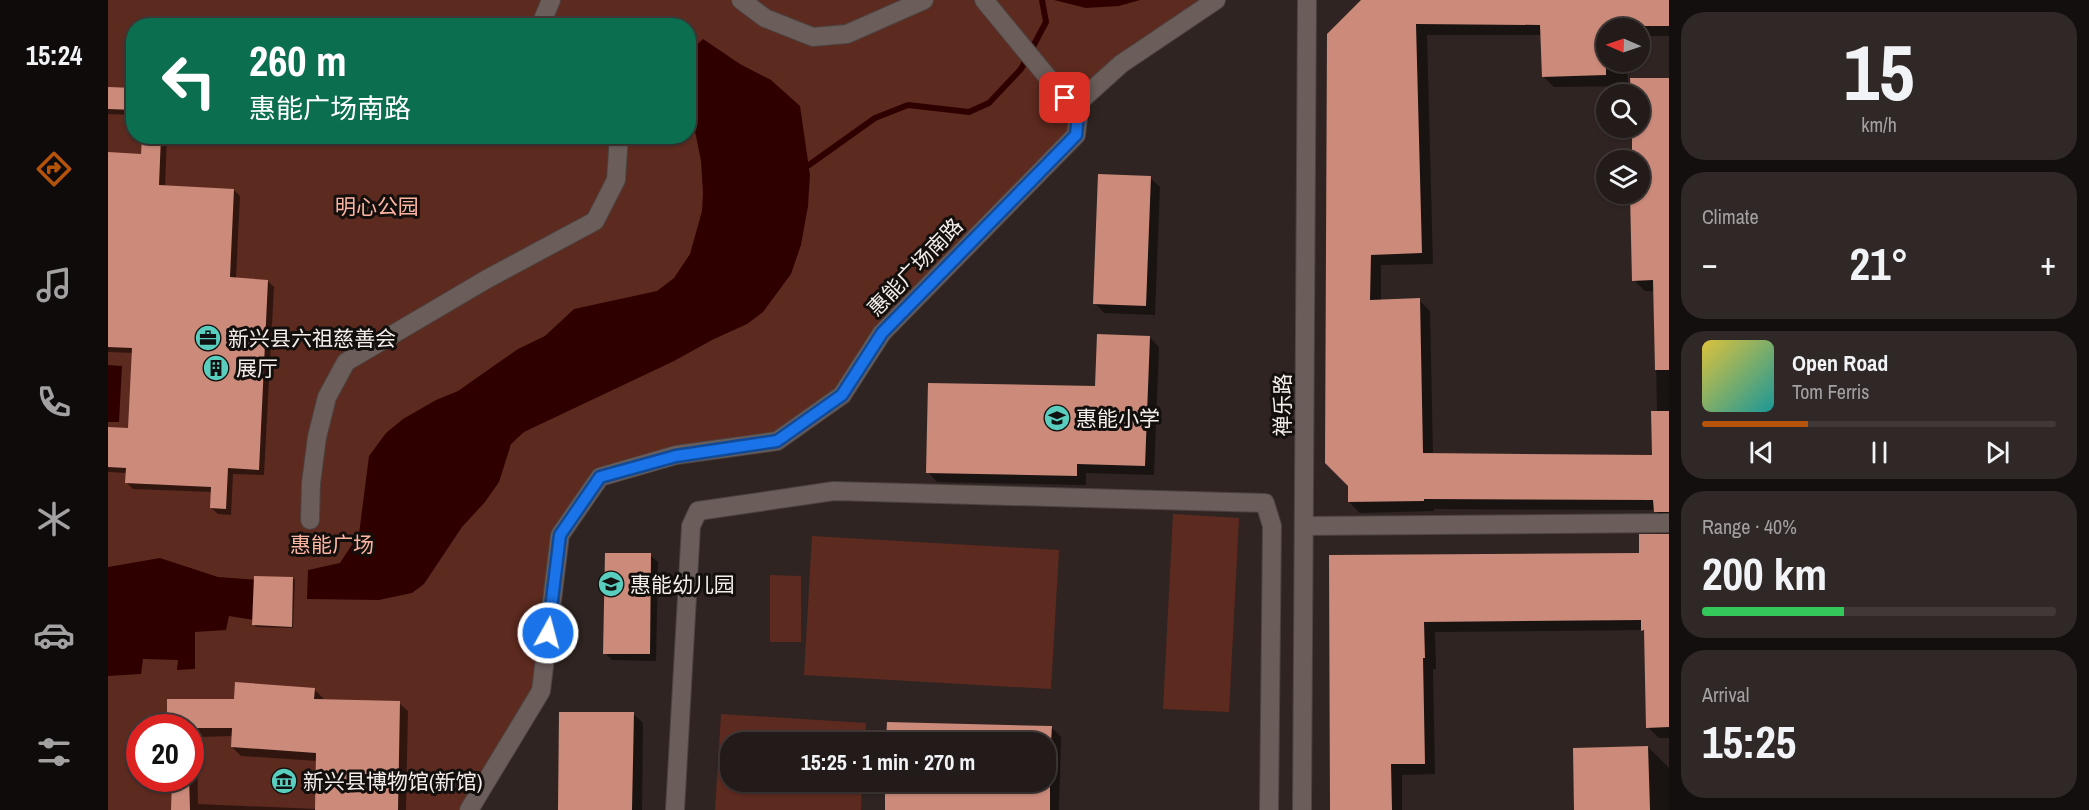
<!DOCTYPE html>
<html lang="en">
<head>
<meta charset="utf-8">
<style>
  :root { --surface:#231b19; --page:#2f2826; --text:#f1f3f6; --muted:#a3a1a2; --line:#403938; --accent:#b45309 }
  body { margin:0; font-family:"Archivo Narrow","Noto Sans SC",sans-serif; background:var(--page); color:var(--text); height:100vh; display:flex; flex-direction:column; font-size:22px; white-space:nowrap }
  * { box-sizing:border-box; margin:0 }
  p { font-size:20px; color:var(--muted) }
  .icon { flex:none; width:33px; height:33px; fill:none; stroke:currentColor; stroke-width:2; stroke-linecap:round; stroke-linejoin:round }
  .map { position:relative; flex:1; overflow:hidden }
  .sheet { display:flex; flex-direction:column; gap:12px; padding:12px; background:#130f0e; width:420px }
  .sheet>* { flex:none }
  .top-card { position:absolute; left:18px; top:18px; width:570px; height:126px; border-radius:24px; box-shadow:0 2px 4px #0004,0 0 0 2px var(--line); background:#0b6e4f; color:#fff; overflow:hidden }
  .needle { width:39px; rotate:272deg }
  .tools { position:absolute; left:1488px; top:18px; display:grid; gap:12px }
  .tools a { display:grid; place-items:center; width:54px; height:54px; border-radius:50%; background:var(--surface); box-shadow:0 2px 4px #0004,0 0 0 2px var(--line); font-size:30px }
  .speed { position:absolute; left:18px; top:714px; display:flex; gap:12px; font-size:30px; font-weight:700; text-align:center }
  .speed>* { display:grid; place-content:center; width:78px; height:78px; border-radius:50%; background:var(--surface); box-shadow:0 2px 4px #0004,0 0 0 2px var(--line); line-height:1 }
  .speed .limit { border:9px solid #d22; background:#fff; color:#111 }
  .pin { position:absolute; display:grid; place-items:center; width:51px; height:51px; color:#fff; margin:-26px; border-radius:12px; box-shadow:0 3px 9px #0006 }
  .me { position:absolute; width:66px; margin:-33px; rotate:7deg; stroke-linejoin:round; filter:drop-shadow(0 0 4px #0008) }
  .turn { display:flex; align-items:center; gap:21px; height:126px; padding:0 24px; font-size:27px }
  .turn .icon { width:78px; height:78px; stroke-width:2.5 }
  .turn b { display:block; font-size:42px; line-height:51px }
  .big { font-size:45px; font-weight:800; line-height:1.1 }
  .sheet .widget { flex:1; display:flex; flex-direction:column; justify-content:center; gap:9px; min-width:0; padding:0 21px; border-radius:24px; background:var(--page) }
  .sheet .dial { align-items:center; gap:0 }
  .dial b { font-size:78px; line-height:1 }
  .song { display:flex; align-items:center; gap:18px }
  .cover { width:72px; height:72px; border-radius:9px; background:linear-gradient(135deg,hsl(50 70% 55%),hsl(180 70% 35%)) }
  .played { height:6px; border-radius:3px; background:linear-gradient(90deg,var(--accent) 30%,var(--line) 30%) }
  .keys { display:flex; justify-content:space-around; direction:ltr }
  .heat { display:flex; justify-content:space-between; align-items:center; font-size:33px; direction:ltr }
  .charge { height:9px; border-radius:4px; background:linear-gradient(90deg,#34c759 40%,var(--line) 0) }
  .trip { position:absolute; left:612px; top:732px; width:336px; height:60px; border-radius:24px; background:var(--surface); box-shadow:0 2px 4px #0004,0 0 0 2px var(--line); font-weight:800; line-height:60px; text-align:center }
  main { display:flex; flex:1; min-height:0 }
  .menu { display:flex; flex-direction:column; width:108px; justify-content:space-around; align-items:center; background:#0e0b0a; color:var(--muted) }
  .menu .icon { width:42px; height:42px }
  .menu .on { color:var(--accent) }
  .menu b { font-size:27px; color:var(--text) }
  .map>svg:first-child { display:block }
  .green { fill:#5d2a1f; fill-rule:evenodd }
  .water { fill:#2f0000 }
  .shadow { fill:#0007; fill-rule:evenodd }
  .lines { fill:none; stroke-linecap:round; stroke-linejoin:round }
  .stream { stroke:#2f0000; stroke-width:6 }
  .building { fill:#cb8a7a }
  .minor-casing { stroke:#4c4341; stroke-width:20 }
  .minor { stroke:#6a5d5a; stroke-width:18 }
  .route-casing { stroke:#114b97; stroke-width:15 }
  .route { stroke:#1a73e8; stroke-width:10 }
  .labels { text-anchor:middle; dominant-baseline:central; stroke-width:6; stroke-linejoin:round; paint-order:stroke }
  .park-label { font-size:21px; fill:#feb4a2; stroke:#130f0d }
  .street-label { font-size:21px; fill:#f4edeb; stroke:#130f0d }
  .poi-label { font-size:21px; fill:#f4edeb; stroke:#130f0d; text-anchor:start }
</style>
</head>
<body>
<main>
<nav class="menu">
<b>15:24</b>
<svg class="icon on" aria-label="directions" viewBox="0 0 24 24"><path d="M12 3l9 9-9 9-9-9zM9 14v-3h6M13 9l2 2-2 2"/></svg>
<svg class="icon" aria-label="music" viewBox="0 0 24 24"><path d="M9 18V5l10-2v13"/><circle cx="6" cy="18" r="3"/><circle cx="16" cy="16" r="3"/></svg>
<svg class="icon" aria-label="phone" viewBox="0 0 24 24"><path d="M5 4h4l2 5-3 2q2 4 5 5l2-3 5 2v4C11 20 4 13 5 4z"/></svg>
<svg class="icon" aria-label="climate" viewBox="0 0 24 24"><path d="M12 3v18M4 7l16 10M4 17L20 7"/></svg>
<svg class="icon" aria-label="car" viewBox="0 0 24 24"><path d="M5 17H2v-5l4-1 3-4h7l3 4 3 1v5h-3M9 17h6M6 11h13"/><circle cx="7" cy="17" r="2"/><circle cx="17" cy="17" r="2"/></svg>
<svg class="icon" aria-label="filters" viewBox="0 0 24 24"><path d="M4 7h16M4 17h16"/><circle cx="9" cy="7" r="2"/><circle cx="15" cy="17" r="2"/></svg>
</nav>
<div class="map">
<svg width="1561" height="810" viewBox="0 0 1561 810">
  <rect width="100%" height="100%" fill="#2f2421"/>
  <g class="green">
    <path d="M 0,0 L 1108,0 L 972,101 L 968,135 L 774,333 L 734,395 L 669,441 L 491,477 L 452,535 L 433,691 L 361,810 L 0,810 ZM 26,26 L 580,26 L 580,136 L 26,136 ZM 32,728 L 82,728 L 82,778 L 32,778 Z"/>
    <polygon points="1065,514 1131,518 1121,712 1055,709"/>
    <polygon points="704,536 951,550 943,689 696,675"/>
    <polygon points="662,575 693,576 693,642 662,642"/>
    <polygon points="613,714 758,723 757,742 622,742 622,782 754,782 753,810 607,810"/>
  </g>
  <g class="water">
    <polygon points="946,0 1032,0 1011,6 978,8"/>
    <polygon points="595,39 632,64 663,80 692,106 702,175 700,206 693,245 683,274 655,312 639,324 604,340 566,361 416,432 403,444 391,482 377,502 354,527 316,584 304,593 271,600 199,599 200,570 232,563 251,534 261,456 278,433 295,419 328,400 350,391 410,349 437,336 466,309 549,291 566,278 582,254 594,211 595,193 593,161 587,131 581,120 580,53"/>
    <polygon points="0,365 14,366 11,422 0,422"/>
    <polygon points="52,558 110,577 165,581 146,620 121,616 118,630 87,632 87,669 69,670 70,660 35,659 33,674 0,676 0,567"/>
  </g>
  <g class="shadow">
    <polygon points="1256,0 1561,0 1561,36 1532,36 1532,28 1498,28 1498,62 1519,62 1520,86 1446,87 1435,76 1434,35 1319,35 1325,264 1273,265 1273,301 1311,300 1322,311 1325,455 1546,456 1549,413 1547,291 1537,291 1526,280 1525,194 1532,194 1532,160 1525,160 1524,128 1532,128 1532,94 1524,94 1524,80 1561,79 1561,522 1558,522 1547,510 1326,509 1326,511 1252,513 1241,502"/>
    <polygon points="0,89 26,90 26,115 0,114"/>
    <polygon points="35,136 59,136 57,187 126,190 132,196 128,279 160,281 166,287 156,475 125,474 123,515 110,514 103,508 104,492 25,489 19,483 19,473 0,472 0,428 21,429 25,353 0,352 0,153 34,155"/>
    <polygon points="1042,178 1052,187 1047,315 996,313 987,303"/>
    <polygon points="1042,338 1051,347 1046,475 978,473 978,485 829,482 820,472 989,387"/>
    <polygon points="1561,536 1561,738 1551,738 1540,727 1537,633 1535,630 1327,632 1328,669 1325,669 1327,774 1294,775 1294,810 1222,810 1223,557 1533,554"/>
    <polygon points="542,555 550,562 548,661 504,660 497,653"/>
    <polygon points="185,578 187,580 185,628 148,627 146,625"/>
    <path d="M 206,689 L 215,698 L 215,701 L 291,703 L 300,711 L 298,810 L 64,810 L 65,795 L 61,791 L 61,778 L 82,778 L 82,728 L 127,700 ZM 125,736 L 124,747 L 133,756 L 210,761 L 209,809 L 90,804 L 89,737 Z"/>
    <polygon points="525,714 535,723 534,810 451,810"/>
    <polygon points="780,724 943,727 953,737 951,810 778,810 779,782 938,782 938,742 780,742"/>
    <polygon points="1540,747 1561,768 1561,810 1468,810"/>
  </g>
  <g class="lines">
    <polyline class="stream" points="701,165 767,118 800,105 861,112 881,103 913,69 938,22 934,0"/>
  </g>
  <g class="building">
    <polygon points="1253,0 1561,0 1561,26 1508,26 1508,28 1498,28 1498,75 1434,77 1432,25 1308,24 1314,253 1263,255 1262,300 1312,298 1315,453 1544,455 1543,411 1561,411 1561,512 1546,512 1545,500 1316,499 1316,501 1240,502 1240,486 1217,463 1219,34"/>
    <polygon points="1522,78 1561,78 1561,370 1547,370 1545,280 1524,281 1522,194 1532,194 1532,160 1524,160 1524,128 1532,128 1532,94 1523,94"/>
    <polygon points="0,87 26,88 26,110 0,109"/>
    <polygon points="34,136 53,136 51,185 126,189 122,277 160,280 151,470 120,468 118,509 102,508 103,487 17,483 18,468 0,467 0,427 20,428 24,348 0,347 0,152 33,154"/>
    <polygon points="990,174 1043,176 1038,306 985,304"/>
    <polygon points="989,334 1042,336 1037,466 969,464 969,476 818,473 820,383 987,386"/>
    <polygon points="1531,534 1561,534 1561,727 1538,728 1536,630 1533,631 1533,620 1316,622 1317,658 1315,658 1317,764 1283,764 1284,810 1222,810 1221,555 1531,553"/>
    <polygon points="497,553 543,553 542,654 495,654"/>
    <polygon points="146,576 185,577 184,627 144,625"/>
    <polygon points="127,682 207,688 206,699 292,701 290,810 207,810 208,753 123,747 124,728 59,728 59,699 126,699"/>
    <polygon points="451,712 526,712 524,810 450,810"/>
    <polygon points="779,722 944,726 943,742 778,742"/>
    <polygon points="1540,746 1542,810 1466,810 1465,748"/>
    <polygon points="64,778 81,778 82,810 63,810"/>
    <rect x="777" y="782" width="165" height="28"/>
  </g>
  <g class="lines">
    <g class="minor-casing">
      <g id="minor">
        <polyline points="633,0 657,18 705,37 739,34 816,0"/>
        <polyline points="876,0 970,114"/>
        <polyline points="436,26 436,17 443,0"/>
        <polyline points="202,520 203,483 209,437 219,397 238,362 379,279 487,221 508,180 511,136"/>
        <polyline points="1196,526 1561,523"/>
        <polyline points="361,810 433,691 452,535 492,477 568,455 669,441 734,395 774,333 968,135 972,101 1013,64 1108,0"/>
        <polyline points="567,810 583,526 590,511 726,491 1157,503 1164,526 1161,810"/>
        <polyline points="1194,810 1199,0"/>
      </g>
    </g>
    <use href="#minor" class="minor"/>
  </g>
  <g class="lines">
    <g class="route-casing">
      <polyline id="route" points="440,633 452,535 492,477 568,456 669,441 734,395 774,333 968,135 970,114 957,98"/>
    </g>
    <use href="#route" class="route"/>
  </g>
  <defs>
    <g id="office-disc" transform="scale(1.35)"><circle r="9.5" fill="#59cebf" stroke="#130f0d"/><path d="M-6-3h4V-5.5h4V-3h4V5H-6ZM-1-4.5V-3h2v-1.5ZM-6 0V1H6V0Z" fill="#111"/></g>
    <g id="building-disc" transform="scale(1.35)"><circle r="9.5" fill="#59cebf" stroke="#130f0d"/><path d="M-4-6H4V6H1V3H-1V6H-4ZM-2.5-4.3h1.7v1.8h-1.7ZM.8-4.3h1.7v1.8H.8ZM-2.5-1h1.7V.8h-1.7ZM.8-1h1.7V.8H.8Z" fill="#111"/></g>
    <g id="school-disc" transform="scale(1.35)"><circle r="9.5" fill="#59cebf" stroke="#130f0d"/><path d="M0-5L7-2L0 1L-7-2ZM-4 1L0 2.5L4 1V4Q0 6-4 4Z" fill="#111"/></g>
    <g id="museum-disc" transform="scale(1.35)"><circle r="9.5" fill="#59cebf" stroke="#130f0d"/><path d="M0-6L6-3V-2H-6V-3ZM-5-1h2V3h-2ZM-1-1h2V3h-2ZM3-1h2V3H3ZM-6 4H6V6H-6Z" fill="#111"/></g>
  </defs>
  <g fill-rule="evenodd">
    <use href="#office-disc" x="100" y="338"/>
    <use href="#building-disc" x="108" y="368"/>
    <use href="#school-disc" x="949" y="418"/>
    <use href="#school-disc" x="503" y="584"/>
    <use href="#museum-disc" x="176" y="781"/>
  </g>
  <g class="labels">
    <g class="park-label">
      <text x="269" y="206">明心公园</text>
      <text x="224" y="544">惠能广场</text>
    </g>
    <g class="street-label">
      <text transform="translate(807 267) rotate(-46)">惠能广场南路</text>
      <text transform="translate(1174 405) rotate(-90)">禅乐路</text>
    </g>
    <g class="poi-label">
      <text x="120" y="338">新兴县六祖慈善会</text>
      <text x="128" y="368">展厅</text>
      <text x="968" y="418">惠能小学</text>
      <text x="522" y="584">惠能幼儿园</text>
      <text x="195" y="781">新兴县博物馆(新馆)</text>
    </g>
  </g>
</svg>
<div class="tools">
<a><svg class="needle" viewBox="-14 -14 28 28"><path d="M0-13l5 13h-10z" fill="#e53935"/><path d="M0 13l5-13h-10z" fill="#a3a1a2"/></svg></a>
<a><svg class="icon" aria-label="search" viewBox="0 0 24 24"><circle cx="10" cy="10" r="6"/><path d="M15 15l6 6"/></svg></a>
<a><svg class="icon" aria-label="layers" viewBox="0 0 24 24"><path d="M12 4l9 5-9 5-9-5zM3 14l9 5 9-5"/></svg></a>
</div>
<div class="speed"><div class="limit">20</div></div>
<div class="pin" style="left:957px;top:98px;background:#d93025"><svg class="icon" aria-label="arrive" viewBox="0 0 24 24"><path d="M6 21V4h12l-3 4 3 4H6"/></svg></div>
<svg class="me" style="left:440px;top:633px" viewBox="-20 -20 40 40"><circle r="17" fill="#1a73e8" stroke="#fff" stroke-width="3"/><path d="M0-11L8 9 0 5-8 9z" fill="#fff"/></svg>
<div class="trip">15:25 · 1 min · 270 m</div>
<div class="top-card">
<div class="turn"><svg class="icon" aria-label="left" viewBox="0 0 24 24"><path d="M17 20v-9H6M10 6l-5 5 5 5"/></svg><div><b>260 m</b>惠能广场南路</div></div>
</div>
</div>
<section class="sheet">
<div class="widget dial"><b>15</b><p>km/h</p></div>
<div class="widget"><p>Climate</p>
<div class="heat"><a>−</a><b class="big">21°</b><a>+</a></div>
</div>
<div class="widget">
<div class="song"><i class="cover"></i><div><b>Open Road</b><p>Tom Ferris</p></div></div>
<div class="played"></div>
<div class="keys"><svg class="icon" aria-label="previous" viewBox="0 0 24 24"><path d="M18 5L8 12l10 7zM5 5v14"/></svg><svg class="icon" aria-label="pause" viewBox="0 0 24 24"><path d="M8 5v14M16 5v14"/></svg><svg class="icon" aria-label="next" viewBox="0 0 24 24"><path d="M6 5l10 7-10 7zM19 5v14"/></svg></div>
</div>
<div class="widget"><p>Range · 40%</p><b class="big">200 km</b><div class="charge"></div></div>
<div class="widget"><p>Arrival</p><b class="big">15:25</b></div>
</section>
</main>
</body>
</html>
